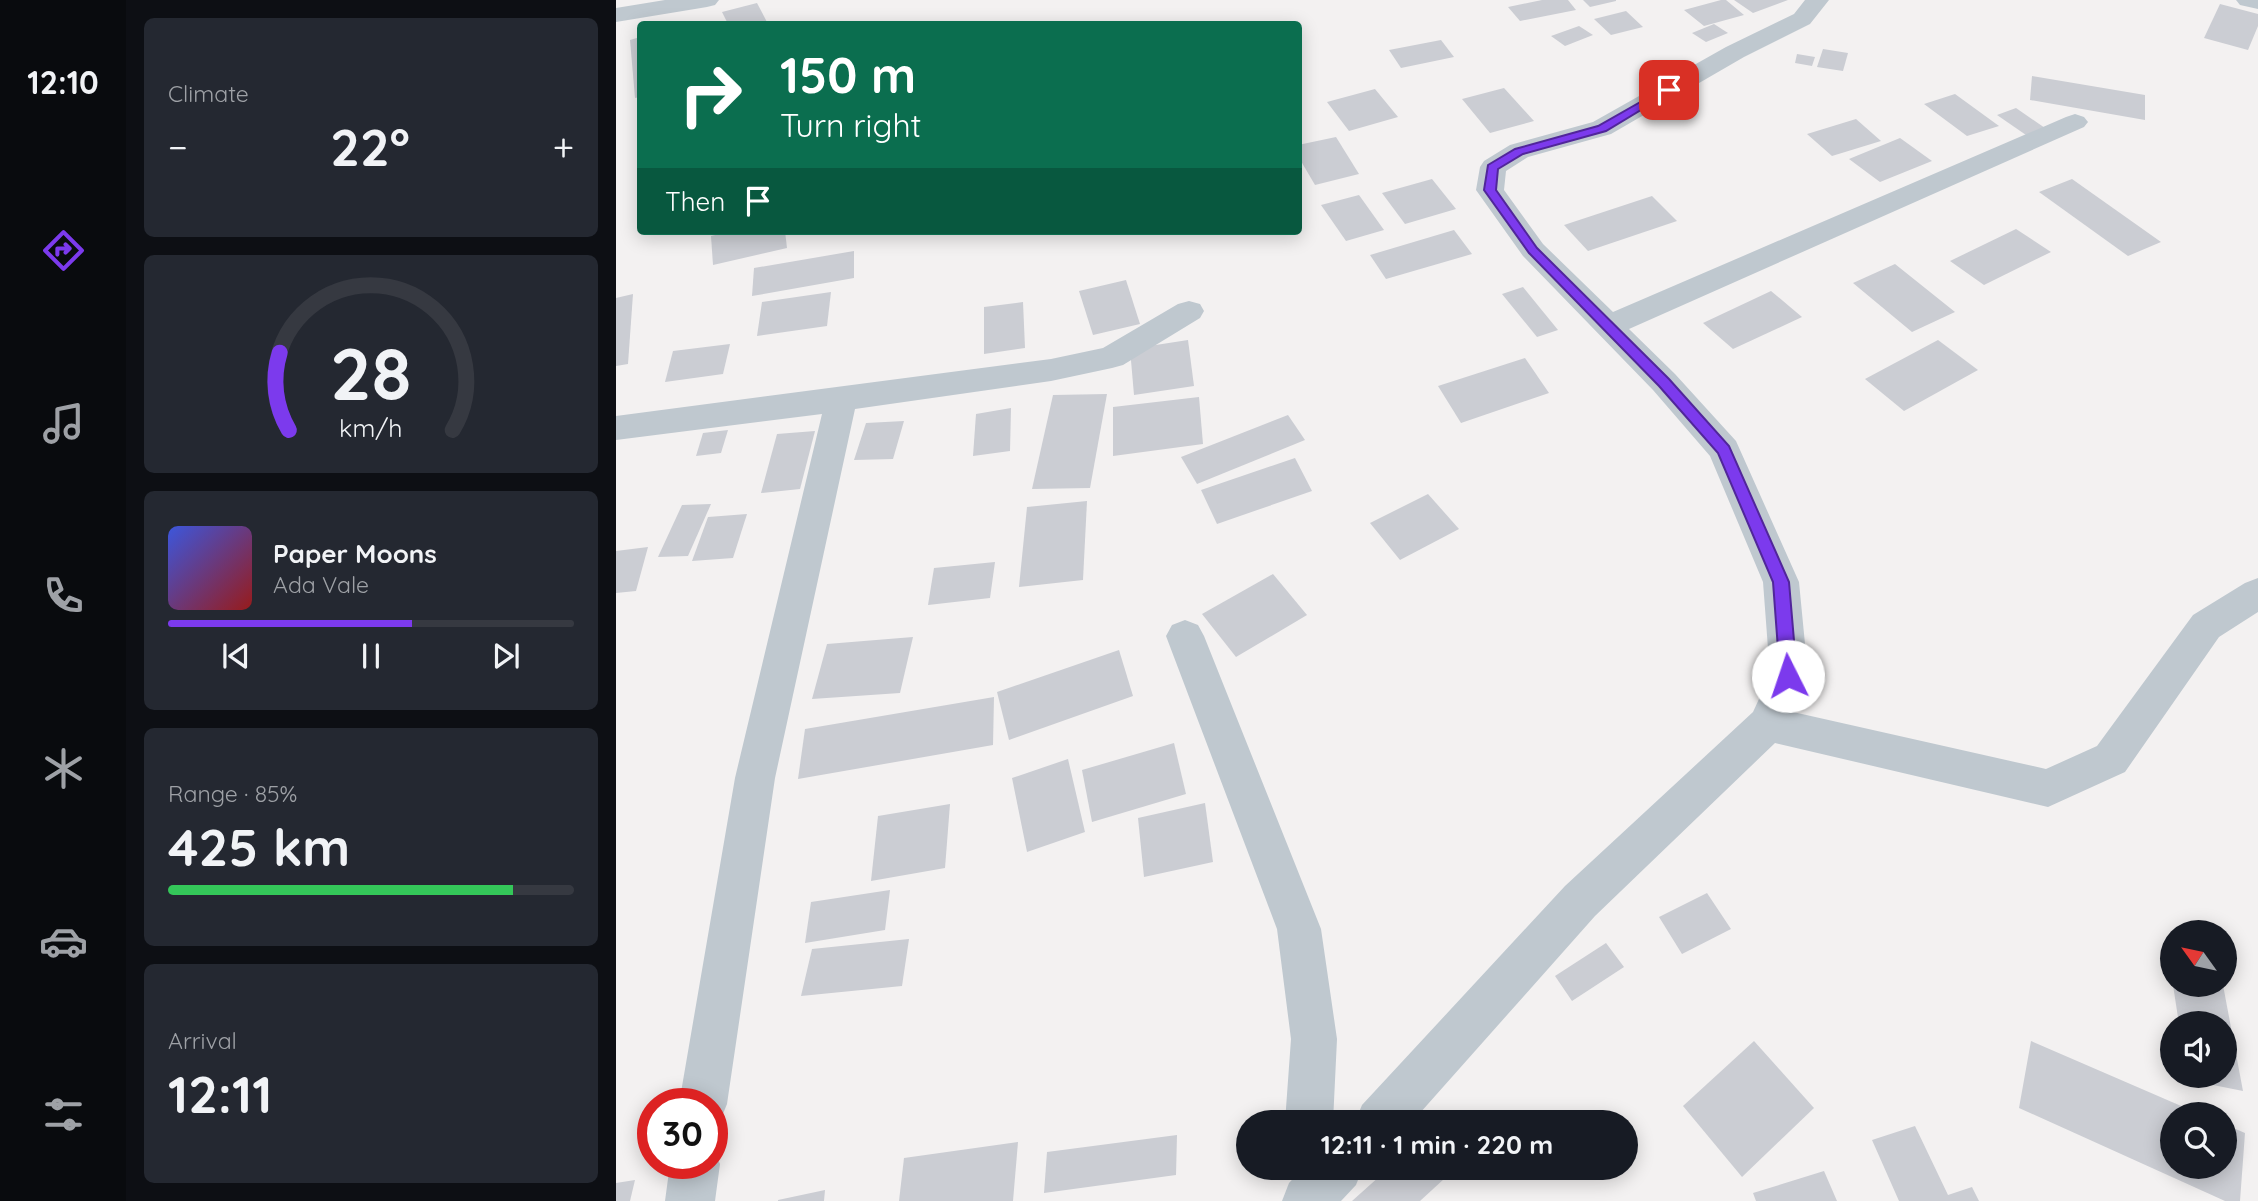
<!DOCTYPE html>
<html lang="en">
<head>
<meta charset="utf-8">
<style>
  :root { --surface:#171b24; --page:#242831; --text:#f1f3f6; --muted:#9ea1a6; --line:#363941; --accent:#7c3aed }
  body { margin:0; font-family:Quicksand,sans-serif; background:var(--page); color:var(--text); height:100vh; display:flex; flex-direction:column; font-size:26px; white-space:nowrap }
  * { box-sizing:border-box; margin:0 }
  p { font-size:23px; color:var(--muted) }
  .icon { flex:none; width:38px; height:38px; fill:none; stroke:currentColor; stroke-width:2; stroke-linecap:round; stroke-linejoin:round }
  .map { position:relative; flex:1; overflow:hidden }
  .sheet { display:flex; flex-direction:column; gap:18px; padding:18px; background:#0d0f14; width:490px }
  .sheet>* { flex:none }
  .hud { position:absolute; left:21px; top:21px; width:665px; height:214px; border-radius:7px; box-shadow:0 4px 18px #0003; background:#0b6e4f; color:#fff; overflow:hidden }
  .needle { width:46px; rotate:303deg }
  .fabs { position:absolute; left:1544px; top:920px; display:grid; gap:14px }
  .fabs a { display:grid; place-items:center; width:77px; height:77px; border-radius:50%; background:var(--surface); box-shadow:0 4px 18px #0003; font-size:35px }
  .speed { position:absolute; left:21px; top:1088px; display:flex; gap:14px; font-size:35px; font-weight:700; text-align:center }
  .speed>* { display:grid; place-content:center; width:91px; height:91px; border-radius:50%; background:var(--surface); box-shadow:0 4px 18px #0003; line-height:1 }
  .speed .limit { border:10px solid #d22; background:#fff; color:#111 }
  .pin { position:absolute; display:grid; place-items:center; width:60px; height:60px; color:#fff; margin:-30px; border-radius:14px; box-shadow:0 4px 10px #0006 }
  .me { position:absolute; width:77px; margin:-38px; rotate:356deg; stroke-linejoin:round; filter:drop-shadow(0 0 5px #0008) }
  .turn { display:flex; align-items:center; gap:24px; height:147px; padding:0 28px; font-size:32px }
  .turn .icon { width:91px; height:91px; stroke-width:2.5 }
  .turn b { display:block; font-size:49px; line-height:60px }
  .then { display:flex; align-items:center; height:66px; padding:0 28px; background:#0003; gap:14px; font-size:26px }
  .big { font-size:52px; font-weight:700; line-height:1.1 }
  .sheet .tile { flex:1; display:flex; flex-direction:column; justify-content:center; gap:10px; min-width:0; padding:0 24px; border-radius:10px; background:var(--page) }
  .sheet .dial { align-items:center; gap:0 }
  .dial svg { height:182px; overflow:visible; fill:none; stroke:var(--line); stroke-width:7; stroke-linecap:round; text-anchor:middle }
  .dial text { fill:var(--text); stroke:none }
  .song { display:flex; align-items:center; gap:21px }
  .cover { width:84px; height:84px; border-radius:10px; background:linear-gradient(135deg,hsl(230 70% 55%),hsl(0 70% 35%)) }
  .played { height:7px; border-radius:4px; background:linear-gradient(90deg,var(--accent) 60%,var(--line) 60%) }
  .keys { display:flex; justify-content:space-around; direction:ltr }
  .heat { display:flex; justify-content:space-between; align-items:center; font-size:38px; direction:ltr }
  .charge { height:10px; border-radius:5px; background:linear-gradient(90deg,#34c759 85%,var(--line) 0) }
  .trip { position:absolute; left:620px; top:1110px; width:402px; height:70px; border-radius:35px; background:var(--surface); box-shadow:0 4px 18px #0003; font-weight:700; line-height:70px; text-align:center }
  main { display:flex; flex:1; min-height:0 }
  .dock { display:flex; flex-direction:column; width:126px; justify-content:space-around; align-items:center; background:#090b0e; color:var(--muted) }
  .dock .icon { width:49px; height:49px }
  .dock .active { color:var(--accent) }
  .dock b { font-size:32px; color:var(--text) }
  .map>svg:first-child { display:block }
  .building { fill:#cbcdd3 }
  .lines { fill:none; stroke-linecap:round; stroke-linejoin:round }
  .minor { fill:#bfc8cf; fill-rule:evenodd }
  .route { fill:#7c3aed; stroke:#51269a; stroke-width:2 }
</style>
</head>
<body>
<main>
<nav class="dock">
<b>12:10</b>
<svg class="icon active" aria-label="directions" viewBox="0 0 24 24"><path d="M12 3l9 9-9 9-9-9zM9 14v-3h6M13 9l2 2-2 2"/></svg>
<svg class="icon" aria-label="music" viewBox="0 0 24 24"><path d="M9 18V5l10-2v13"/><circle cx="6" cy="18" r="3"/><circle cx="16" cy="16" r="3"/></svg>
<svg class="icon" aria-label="phone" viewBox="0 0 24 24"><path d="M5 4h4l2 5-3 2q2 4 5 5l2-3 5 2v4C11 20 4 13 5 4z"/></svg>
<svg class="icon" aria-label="climate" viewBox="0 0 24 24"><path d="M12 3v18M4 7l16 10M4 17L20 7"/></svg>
<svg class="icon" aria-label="car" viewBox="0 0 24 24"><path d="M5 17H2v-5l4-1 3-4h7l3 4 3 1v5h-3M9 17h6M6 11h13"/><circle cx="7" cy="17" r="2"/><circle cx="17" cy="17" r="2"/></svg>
<svg class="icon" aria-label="filters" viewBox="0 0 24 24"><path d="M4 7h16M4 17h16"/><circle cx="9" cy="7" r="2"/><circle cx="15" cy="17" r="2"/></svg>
</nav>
<section class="sheet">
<div class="tile"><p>Climate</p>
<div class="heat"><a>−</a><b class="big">22°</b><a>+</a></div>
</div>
<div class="tile dial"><svg viewBox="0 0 100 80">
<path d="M14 69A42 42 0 1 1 86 69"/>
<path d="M14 69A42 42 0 0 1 10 35" stroke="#7c3aed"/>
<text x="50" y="56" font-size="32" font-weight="700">28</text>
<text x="50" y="72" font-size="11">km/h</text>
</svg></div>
<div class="tile">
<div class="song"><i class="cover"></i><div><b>Paper Moons</b><p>Ada Vale</p></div></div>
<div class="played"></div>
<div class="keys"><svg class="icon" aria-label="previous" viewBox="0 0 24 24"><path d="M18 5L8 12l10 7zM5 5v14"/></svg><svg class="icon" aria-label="pause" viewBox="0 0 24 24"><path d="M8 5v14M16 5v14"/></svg><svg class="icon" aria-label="next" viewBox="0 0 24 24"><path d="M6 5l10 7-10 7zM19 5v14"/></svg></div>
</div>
<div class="tile"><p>Range · 85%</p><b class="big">425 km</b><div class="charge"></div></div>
<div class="tile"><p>Arrival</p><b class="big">12:11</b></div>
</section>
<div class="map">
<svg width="1642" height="1201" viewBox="0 0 1642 1201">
  <rect width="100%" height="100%" fill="#f3f1f1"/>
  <g class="building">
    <polygon points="926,0 952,0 960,10 904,21 892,7"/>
    <polygon points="967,0 1000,0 1000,1 974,7"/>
    <polygon points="1105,0 1110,0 1128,15 1088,26 1068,10"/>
    <polygon points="1118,0 1172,0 1137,13"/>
    <polygon points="141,3 152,24 112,24 106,12"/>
    <polygon points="1604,4 1642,14 1642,26 1632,50 1588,38"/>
    <polygon points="1010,11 1027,27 995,35 978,19"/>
    <polygon points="1098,24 1112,33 1090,42 1076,33"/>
    <polygon points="963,26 977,35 949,46 935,36"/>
    <polygon points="24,37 24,97 19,98 14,40"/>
    <polygon points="825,40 838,57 785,68 773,50"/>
    <polygon points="1207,49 1232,53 1227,71 1201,67"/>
    <polygon points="1181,54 1199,57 1196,66 1179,63"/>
    <polygon points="1416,76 1529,95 1529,120 1414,100"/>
    <polygon points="888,88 918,121 874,133 846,99"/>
    <polygon points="759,89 782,117 733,131 711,102"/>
    <polygon points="1339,94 1383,126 1351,136 1308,104"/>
    <polygon points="1400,108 1429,128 1410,135 1381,115"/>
    <polygon points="1240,119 1265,141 1216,156 1191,134"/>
    <polygon points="720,137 743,174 699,185 682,156 682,145"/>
    <polygon points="1284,138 1316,161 1264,182 1233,159"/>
    <polygon points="816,179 840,209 789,224 766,193"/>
    <polygon points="1456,179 1545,242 1512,256 1423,192"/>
    <polygon points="743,195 768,230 730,241 705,205"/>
    <polygon points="1036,196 1061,221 972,251 948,225"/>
    <polygon points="1400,229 1435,252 1368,285 1334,261"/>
    <polygon points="838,230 856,254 770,279 754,255"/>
    <polygon points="116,231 169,231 171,248 97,265 95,236"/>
    <polygon points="238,251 238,278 136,296 138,268"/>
    <polygon points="1279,264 1339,312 1296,332 1237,283"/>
    <polygon points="510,280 524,324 477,335 463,291"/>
    <polygon points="907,287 942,330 921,337 886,294"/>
    <polygon points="1155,291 1186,317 1117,349 1087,323"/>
    <polygon points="215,292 211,326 141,336 146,302"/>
    <polygon points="17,294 12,364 0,366 0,298"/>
    <polygon points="407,302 409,348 368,354 368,307"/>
    <polygon points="572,340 578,386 518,395 514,349"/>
    <polygon points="1322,340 1362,370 1288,411 1249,379"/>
    <polygon points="114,344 107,374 49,382 57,351"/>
    <polygon points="909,358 933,393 845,423 822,386"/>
    <polygon points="491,394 474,488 416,489 437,395"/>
    <polygon points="583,397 587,444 497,456 497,407"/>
    <polygon points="395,408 394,451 357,456 360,414"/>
    <polygon points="672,415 689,440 581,484 565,457"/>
    <polygon points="288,421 277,459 238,460 250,423"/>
    <polygon points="112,430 105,453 80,456 87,433"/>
    <polygon points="199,431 184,489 145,493 161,434"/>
    <polygon points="679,458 696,491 601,524 585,490"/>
    <polygon points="812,494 843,529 784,560 754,523"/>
    <polygon points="471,501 467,580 403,587 411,507"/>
    <polygon points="95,504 72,556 42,557 66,505"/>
    <polygon points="131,514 117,558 76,561 92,517"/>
    <polygon points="32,547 20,591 0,593 0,551"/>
    <polygon points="379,562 374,598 312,605 318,568"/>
    <polygon points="657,574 691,615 620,657 586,614"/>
    <polygon points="297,637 284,693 196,699 211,644"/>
    <polygon points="503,650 517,696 393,740 381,692"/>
    <polygon points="378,697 377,745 182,779 189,729"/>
    <polygon points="558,743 570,794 476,822 466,770"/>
    <polygon points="452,759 469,832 411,852 396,778"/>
    <polygon points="589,803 597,862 528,877 522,818"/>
    <polygon points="334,804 329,868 255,881 262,816"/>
    <polygon points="274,890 269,930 189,943 195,902"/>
    <polygon points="1091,893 1115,929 1066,954 1043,917"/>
    <polygon points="293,939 286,986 185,996 196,949"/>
    <polygon points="990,943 1008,967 956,1001 939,976"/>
    <polygon points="1557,985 1607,985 1627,1091 1572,1080 1572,1076 1608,1076 1608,1024 1563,1024"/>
    <polygon points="1138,1041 1198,1108 1126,1177 1067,1106"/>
    <polygon points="1415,1041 1586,1115 1556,1115 1556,1167 1608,1167 1608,1124 1629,1133 1624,1201 1609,1201 1403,1108"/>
    <polygon points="1299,1126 1332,1195 1356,1187 1363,1201 1283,1201 1256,1140"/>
    <polygon points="561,1135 560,1175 428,1193 431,1152"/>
    <polygon points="402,1142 397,1201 283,1201 288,1158"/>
    <polygon points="774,1167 841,1167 804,1201 736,1201"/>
    <polygon points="1208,1171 1221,1201 1140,1201 1137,1193"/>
    <polygon points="19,1180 14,1201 0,1201 0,1183"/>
    <polygon points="209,1190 208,1201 162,1201 162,1200"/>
  </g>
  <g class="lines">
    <g class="minor">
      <polygon points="49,0 103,0 99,5 91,7 0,22 0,8"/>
      <polygon points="1189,0 1213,0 1194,24 1128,57 995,134 912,157 890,171 888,190 927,244 997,312 1450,117 1459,114 1468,117 1472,122 1468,127 1013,329 1059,374 1120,441 1183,582 1192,675 1177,712 1430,769 1481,746 1577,615 1629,583 1642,578 1642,612 1603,637 1509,772 1432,807 1159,743 979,916 796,1122 739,1122 746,1105 949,886 1137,712 1154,675 1147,582 1094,456 1037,390 907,256 860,190 864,167 868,161 894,145 977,122 1110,47 1178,14"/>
      <polygon points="1620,0 1642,0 1642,9 1624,5"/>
      <polygon points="573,301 584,304 588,311 584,318 507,365 496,368 435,381 239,409 159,778 111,1104 104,1121 96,1124 96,1104 63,1104 119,778 206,414 0,440 0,416 435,359 487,348 562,304"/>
      <polygon points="569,620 582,625 588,636 705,929 721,1039 717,1122 669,1122 675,1039 661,929 550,636 556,625"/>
      <polygon points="96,1146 104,1164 99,1201 49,1201 54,1164 96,1164"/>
      <polygon points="688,1167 747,1167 740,1185 725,1201 666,1201 673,1183"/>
    </g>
  </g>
  <polygon class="route" points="1049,88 1058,90 990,131 907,154 882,169 880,190 921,248 1053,379 1113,446 1173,582 1181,676 1178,680 1167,680 1164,676 1157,582 1102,453 1043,386 913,253 868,190 872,165 899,149 982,126"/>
</svg>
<div class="fabs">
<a><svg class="needle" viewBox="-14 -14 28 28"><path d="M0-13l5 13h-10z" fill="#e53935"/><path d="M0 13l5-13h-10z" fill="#9ea1a6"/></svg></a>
<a><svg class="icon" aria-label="sound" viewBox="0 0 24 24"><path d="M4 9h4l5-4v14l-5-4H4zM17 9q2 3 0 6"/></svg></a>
<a><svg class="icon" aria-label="search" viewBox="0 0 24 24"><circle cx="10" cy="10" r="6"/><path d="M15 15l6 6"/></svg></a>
</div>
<div class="speed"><div class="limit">30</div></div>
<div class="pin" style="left:1053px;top:90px;background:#d93025"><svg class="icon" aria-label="arrive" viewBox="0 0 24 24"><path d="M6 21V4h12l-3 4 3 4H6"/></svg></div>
<svg class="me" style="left:1172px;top:676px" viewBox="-20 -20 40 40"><circle r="19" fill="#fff"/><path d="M0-13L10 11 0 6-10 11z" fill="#7c3aed"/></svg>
<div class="trip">12:11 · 1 min · 220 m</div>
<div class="hud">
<div class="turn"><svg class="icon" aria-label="right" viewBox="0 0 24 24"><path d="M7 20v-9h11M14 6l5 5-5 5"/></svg><div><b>150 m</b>Turn right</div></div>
<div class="then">Then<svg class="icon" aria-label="arrive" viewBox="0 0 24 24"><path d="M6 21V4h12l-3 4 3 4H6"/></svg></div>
</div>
</div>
</main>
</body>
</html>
